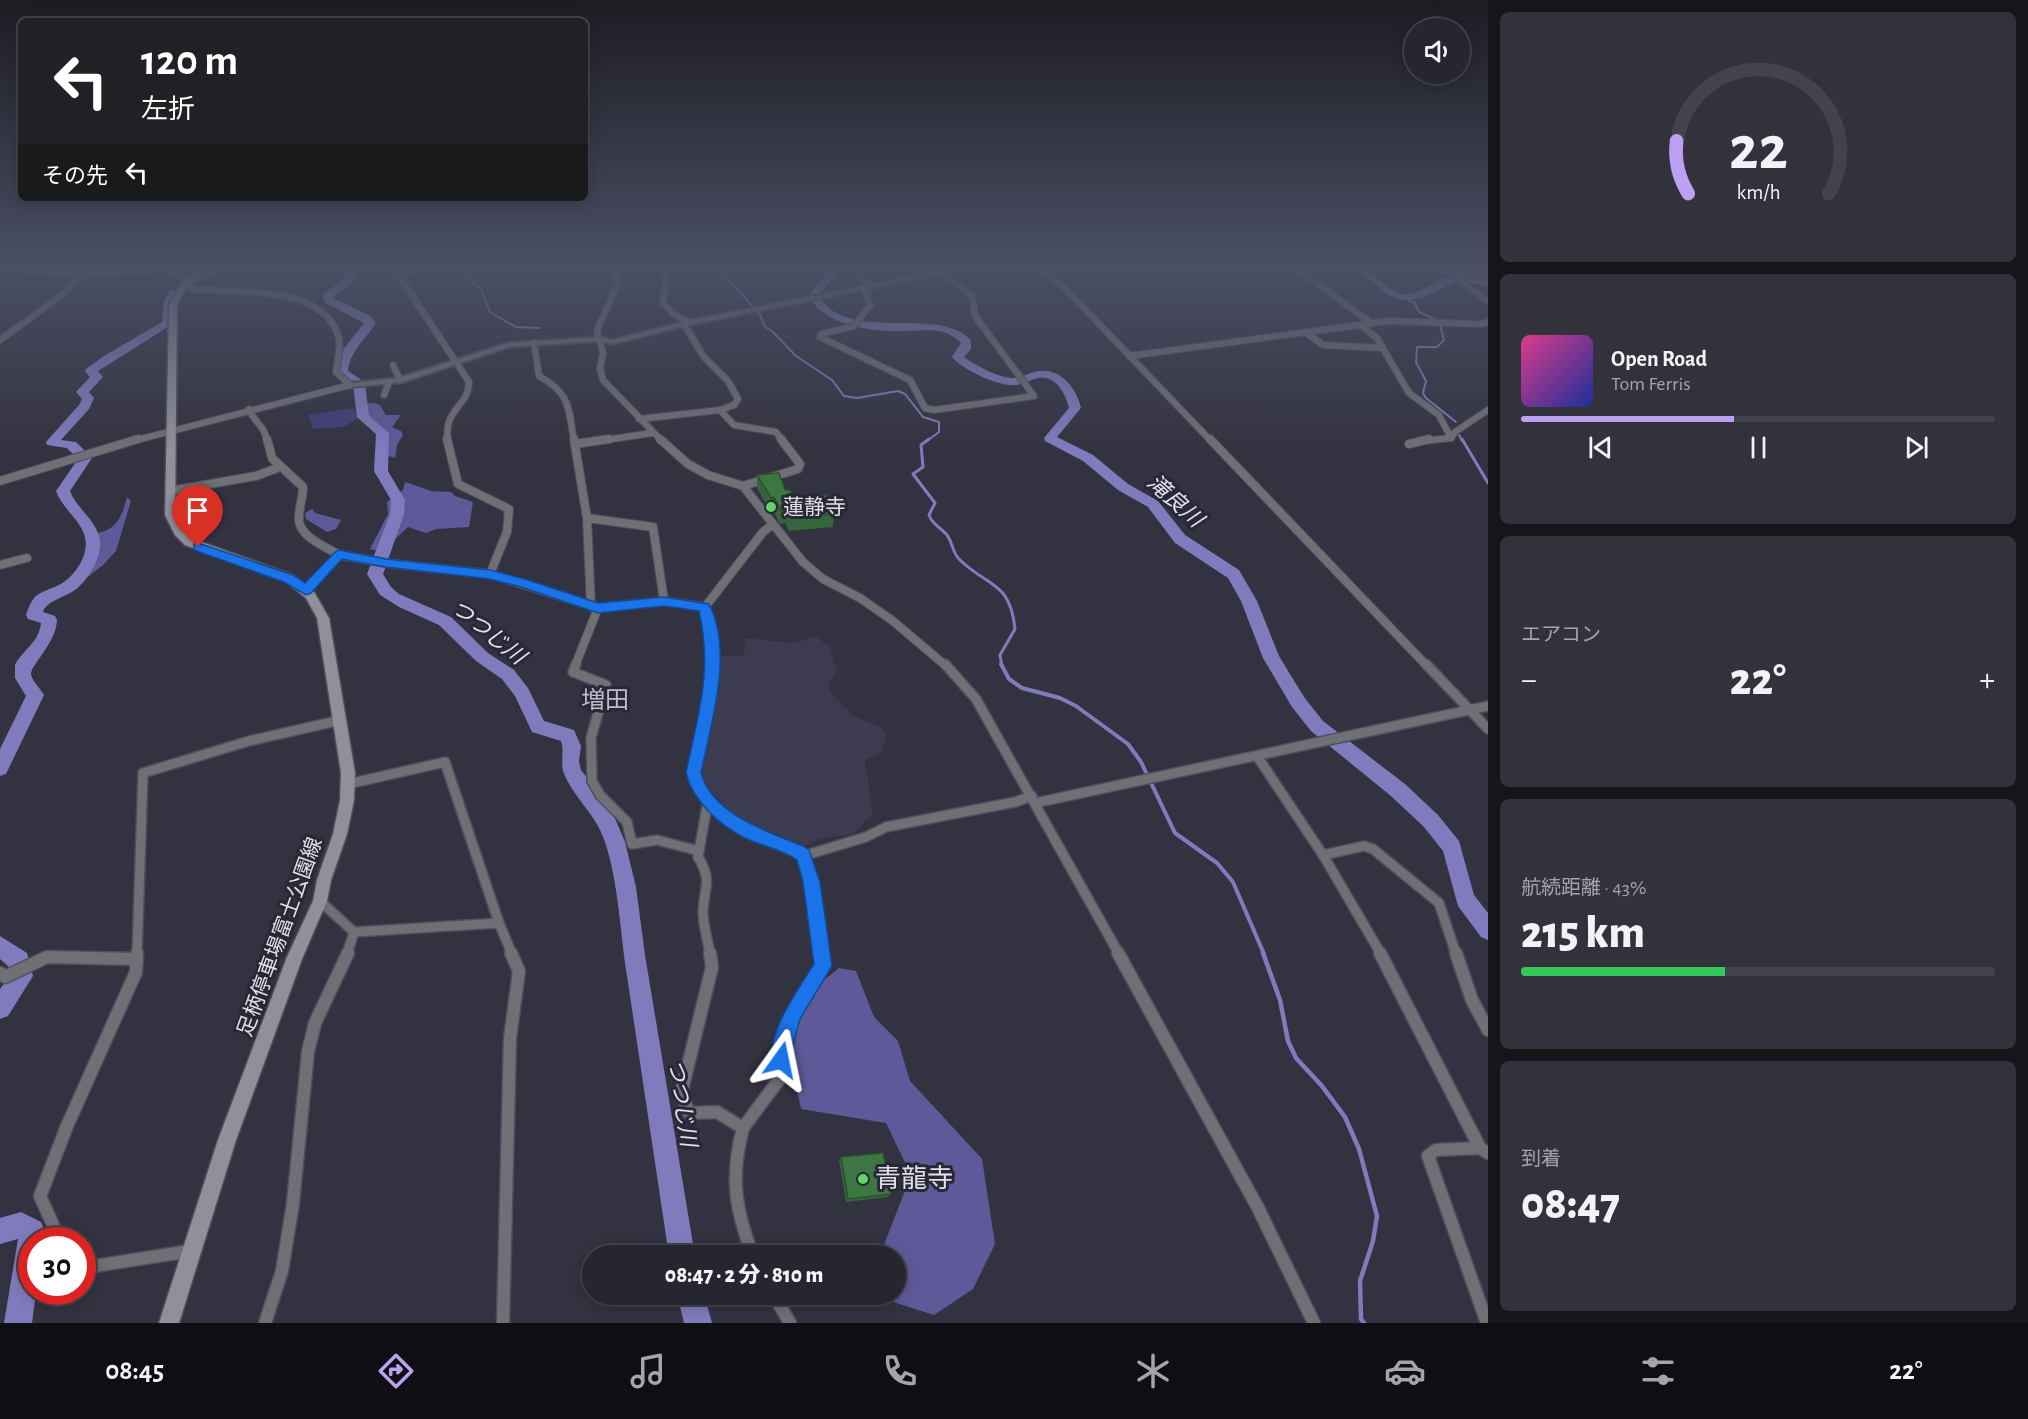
<!DOCTYPE html>
<html lang="ja">
<head>
<meta charset="utf-8">
<style>
  :root { --surface:#262630; --page:#32323c; --text:#f1f3f6; --muted:#a4a5ab; --line:#42434c; --accent:#bca0f2 }
  body { margin:0; font-family:"Alegreya Sans","Noto Sans JP",sans-serif; background:var(--page); color:var(--text); height:100vh; display:flex; flex-direction:column; font-size:22px; white-space:nowrap }
  * { box-sizing:border-box; margin:0 }
  p { font-size:20px; color:var(--muted) }
  .icon { flex:none; width:33px; height:33px; fill:none; stroke:currentColor; stroke-width:2; stroke-linecap:round; stroke-linejoin:round }
  .map { position:relative; flex:1; overflow:hidden }
  .drawer { display:flex; flex-direction:column; gap:12px; padding:12px; background:#15151a; width:540px }
  .drawer>* { flex:none }
  .top-card { position:absolute; left:18px; top:18px; width:570px; height:183px; border-radius:9px; box-shadow:0 3px 15px #0003,0 0 0 2px var(--line); background:#202124; color:#fff; overflow:hidden }
  .controls { position:absolute; left:1404px; top:18px; display:grid; gap:12px }
  .controls a { display:grid; place-items:center; width:66px; height:66px; border-radius:50%; background:var(--surface); box-shadow:0 3px 15px #0003,0 0 0 2px var(--line); font-size:30px }
  .speed { position:absolute; left:18px; top:1227px; display:flex; gap:12px; font-size:30px; font-weight:700; text-align:center }
  .speed>* { display:grid; place-content:center; width:78px; height:78px; border-radius:50%; background:var(--surface); box-shadow:0 3px 15px #0003,0 0 0 2px var(--line); line-height:1 }
  .speed .limit { border:9px solid #d22; background:#fff; color:#111 }
  .pin { position:absolute; display:grid; place-items:center; width:51px; height:51px; color:#fff; margin:-62px -26px; border-radius:50% 50% 50% 0; rotate:-45deg; box-shadow:0 0 6px #0007 }
  .pin .icon { rotate:45deg }
  .me { position:absolute; width:66px; margin:-33px; rotate:12deg; stroke-linejoin:round; filter:drop-shadow(0 0 4px #0008) }
  .turn { display:flex; align-items:center; gap:21px; height:126px; padding:0 24px; font-size:27px }
  .turn .icon { width:78px; height:78px; stroke-width:2.5 }
  .turn b { display:block; font-size:42px; line-height:51px }
  .then { display:flex; align-items:center; height:57px; padding:0 24px; background:#0003; gap:12px; font-size:22px }
  .big { font-size:45px; font-weight:800; line-height:1.1 }
  .drawer .widget { flex:1; display:flex; flex-direction:column; justify-content:center; gap:9px; min-width:0; padding:0 21px; border-radius:9px; background:var(--page) }
  .drawer .dial { align-items:center; gap:0 }
  .dial svg { height:156px; overflow:visible; fill:none; stroke:var(--line); stroke-width:7; stroke-linecap:round; text-anchor:middle }
  .dial text { fill:var(--text); stroke:none }
  .song { display:flex; align-items:center; gap:18px }
  .cover { width:72px; height:72px; border-radius:9px; background:linear-gradient(135deg,hsl(330 70% 55%),hsl(230 70% 35%)) }
  .played { height:6px; border-radius:3px; background:linear-gradient(90deg,var(--accent) 45%,var(--line) 45%) }
  .keys { display:flex; justify-content:space-around; direction:ltr }
  .heat { display:flex; justify-content:space-between; align-items:center; font-size:33px; direction:ltr }
  .charge { height:9px; border-radius:4px; background:linear-gradient(90deg,#34c759 43%,var(--line) 0) }
  .trip { position:absolute; left:582px; top:1245px; width:324px; height:60px; border-radius:30px; background:var(--surface); box-shadow:0 3px 15px #0003,0 0 0 2px var(--line); font-weight:800; line-height:60px; text-align:center }
  .dock { display:flex; height:96px; justify-content:space-around; align-items:center; background:#0f0f13; color:var(--muted) }
  .dock .icon { width:42px; height:42px }
  .dock .active { color:var(--accent) }
  .dock b { font-size:27px; color:var(--text) }
  main { display:flex; flex:1; min-height:0 }
  .map>svg:first-child { display:block }
  .built { fill:#3c3b4f }
  .green { fill:#443d75 }
  .forest { fill:#605999 }
  .lines { fill:none; stroke-linecap:round; stroke-linejoin:round }
  .stream-far3 { stroke:#817bbd; stroke-width:2 }
  .stream-far2 { stroke:#817bbd; stroke-width:3 }
  .stream-far1 { stroke:#817bbd; stroke-width:4 }
  .stream { stroke:#817bbd; stroke-width:4.5 }
  .river { fill:#817bbd; fill-rule:evenodd }
  .minor-far3-casing { stroke:#4f4e5b; stroke-width:8 }
  .minor-far2-casing { stroke:#4f4e5b; stroke-width:10 }
  .minor-far1-casing { stroke:#4f4e5b; stroke-width:12 }
  .minor-casing { stroke:#4f4e5b; stroke-width:15 }
  .tertiary-casing { stroke:#4f4e5b; stroke-width:4 }
  .secondary-casing { stroke:#4f4e5b; stroke-width:3 }
  .minor-far3 { stroke:#6f6f76; stroke-width:6 }
  .minor-far2 { stroke:#6f6f76; stroke-width:8 }
  .minor-far1 { stroke:#6f6f76; stroke-width:9 }
  .minor { stroke:#6f6f76; stroke-width:12 }
  .tertiary { fill:#6f6f76; fill-rule:evenodd }
  .secondary { fill:#90909b; fill-rule:evenodd }
  .wall { fill:#35653a }
  .shaded-wall { fill:#2b532f }
  .building { fill:#3e7643; stroke:#2b532f; stroke-width:1.5 }
  .route { fill:#1a73e8; stroke:#114b97; stroke-width:1.5 }
  .poi-dot { fill:#5fd56b; stroke:#292836; stroke-width:2 }
  .labels { text-anchor:middle; dominant-baseline:central; stroke-width:6; stroke-linejoin:round; paint-order:stroke }
  .poi-label { font-size:21px; fill:#e0e0e9; stroke:#292836; text-anchor:start }
  .street-label { font-size:21px; fill:#e0e0e9; stroke:#292836 }
  .water-label { font-size:22px; font-style:italic; fill:#e2e1f4; stroke:#292836 }
  .quarter-label { font-size:24px; fill:#bdbcce; stroke:#292836 }
  .near-poi-label { font-size:26px; fill:#e0e0e9; stroke:#292836; text-anchor:start }
</style>
</head>
<body>
<main>
<div class="map">
<svg width="1488" height="1323" viewBox="0 0 1488 1323">
  <rect width="100%" height="100%" fill="#333240"/>
  <polygon class="built" points="816,637 829,646 837,671 829,684 830,692 853,716 881,727 887,735 881,753 865,760 873,814 853,834 819,839 804,846 738,819 704,785 700,769 719,656 744,656 745,638 792,643"/>
  <polygon class="green" points="353,408 359,418 343,427 313,429 308,415"/>
  <g class="forest">
    <polygon points="374,403 380,405 386,415 401,415 392,427 401,431 403,435 397,445 395,458 385,455 376,429 363,418 365,404"/>
    <polygon points="405,482 431,491 451,492 455,496 473,502 469,527 436,529 426,533 408,527 394,540 390,554 370,549 388,514 387,502 403,490"/>
    <path d="M 127,497 L 131,501 L 116,551 L 103,565 L 65,595 L 98,533 C 118,529 122,515 127,497 Z"/>
    <polygon points="312,509 315,513 341,520 336,529 327,532 306,519 305,513"/>
    <polygon points="839,968 856,971 874,1017 898,1041 910,1081 982,1159 995,1244 973,1289 934,1315 890,1301 889,1295 896,1294 896,1256 883,1255 882,1250 911,1175 886,1123 801,1109 793,1071 790,1032 808,993"/>
  </g>
  <g class="lines">
    <g class="stream-far3">
      <polyline points="458,265 462,273 481,289 490,312 516,327 539,328"/>
      <polyline points="696,265 730,281 760,315 765,327 772,331 796,356 832,380 844,396 857,398 898,391 905,394 923,417 939,422 939,432 927,441"/>
      <polyline points="1402,297 1415,303 1419,312 1439,321 1444,340 1437,347 1417,347 1416,362 1426,381 1423,393 1426,398 1456,422"/>
      <polyline points="1459,435 1462,441"/>
    </g>
    <g class="stream-far2">
      <path d="M 929,439 L 921,445 L 923,467 L 913,474 L 935,503 L 929,515 C 933,526 940,526 947,535 C 953,543 952,553 960,560 C 989,588 1010,581 1015,629 L 1000,655 L 1002,666"/>
      <polyline points="1462,439 1488,483"/>
    </g>
    <polyline class="stream-far1" points="1001,664 1009,679 1022,688 1060,698 1076,706 1128,744 1141,762 1175,833 1217,863 1233,882 1264,954"/>
    <polyline class="stream" points="1263,953 1280,1000 1288,1041 1296,1058 1322,1086 1345,1117 1359,1149 1377,1216 1373,1241 1360,1281 1361,1319 1364,1323"/>
    <g class="river">
      <polygon points="228,265 242,265 203,280 194,278"/>
      <path d="M 324,265 L 339,265 L 356,269 L 357,271 L 353,282 L 333,298 L 370,316 L 376,323 C 365,340 350,351 348,371 L 365,382 L 369,416 L 389,433 L 388,471 L 405,500 L 404,514 L 383,574 L 391,587 L 399,594 L 451,617 L 488,653 L 514,670 L 528,688 L 544,721 L 574,730 L 581,746 L 579,761 L 581,770 L 611,809 L 625,842 L 636,887 L 645,955 L 695,1256 L 669,1256 C 655,1162 641,1069 627,976 C 620,932 619,885 605,842 C 597,816 576,800 565,776 C 559,764 565,752 561,741 L 532,732 L 515,696 L 502,679 L 476,661 L 439,625 L 399,607 L 380,595 L 367,574 L 390,514 L 391,500 L 374,471 L 376,434 L 357,417 L 353,384 L 336,372 L 338,356 L 364,323 L 324,302 L 323,294 L 344,279 L 346,273 Z"/>
      <path d="M 829,265 L 839,265 L 835,276 L 818,296 C 850,345 936,304 971,340 L 971,349 L 964,357 C 977,366 996,377 1012,378 C 1021,379 1030,372 1039,371 C 1061,368 1077,389 1081,408 L 1057,437 L 1093,455 L 1128,484 L 1158,501 L 1185,535 L 1239,570 L 1257,601 L 1279,656 L 1304,697 L 1323,721 L 1405,784 L 1438,815 L 1459,841 L 1474,895 L 1488,913 L 1488,940 L 1481,937 L 1458,906 L 1443,851 L 1424,827 L 1391,796 L 1311,731 L 1292,707 L 1263,658 L 1241,601 L 1228,578 L 1175,543 L 1148,507 L 1118,490 L 1083,461 L 1045,441 L 1044,438 L 1069,408 C 1066,394 1055,374 1038,378 C 1031,380 1024,384 1016,385 C 999,387 963,370 952,357 L 961,343 C 945,326 925,331 904,331 C 872,332 826,326 808,296 L 825,275 Z"/>
      <path d="M 1346,265 C 1375,262 1379,288 1402,294 C 1415,297 1426,286 1437,281 C 1453,274 1471,276 1488,281 L 1488,287 L 1471,283 L 1453,283 L 1422,298 L 1402,300 L 1388,295 L 1363,275 Z"/>
      <path d="M 173,289 L 178,292 L 174,301 L 171,325 L 98,371 L 103,377 L 89,392 L 94,398 L 89,409 L 61,440 L 76,442 L 92,458 L 70,491 C 76,507 92,517 98,533 C 106,551 90,579 75,590 C 65,597 52,599 44,609 L 43,612 L 55,616 L 57,620 C 56,644 30,665 31,675 C 33,682 40,688 44,695 L 6,774 L 0,776 L 0,749 L 26,696 L 15,678 L 15,665 C 23,649 39,643 41,623 L 28,619 L 26,615 C 28,609 30,603 34,598 C 41,591 51,589 59,585 C 76,576 91,553 84,534 C 79,519 62,508 56,491 L 78,459 L 67,448 L 47,445 L 46,442 L 79,405 L 82,399 L 76,392 L 90,377 L 85,371 L 87,368 L 104,356 L 162,322 L 164,301 L 169,290 Z"/>
      <polygon points="0,936 27,953 33,976 8,1016 0,1019 0,989 11,974 9,967 0,959"/>
      <polygon points="21,1212 41,1222 45,1231 43,1240 32,1240 32,1292 36,1292 32,1323 4,1323 18,1239 0,1244 0,1218"/>
      <polygon points="677,1294 704,1294 712,1323 684,1323"/>
    </g>
    <g class="minor-far3-casing">
      <g id="minor-far3">
        <path d="M 392,265 L 469,382 C 469,407 443,408 448,441"/>
        <polyline points="609,265 618,283 597,330 603,353 600,368 603,380 662,441"/>
        <polyline points="664,265 666,275 663,303 675,315 690,322"/>
        <polyline points="851,265 871,287"/>
        <polyline points="928,265 937,273"/>
        <polyline points="1034,265 1061,284 1211,441"/>
        <polyline points="1292,265 1371,323"/>
        <polyline points="0,266 25,271 86,273"/>
        <polyline points="1449,271 1488,276"/>
        <path d="M 87,273 L 164,270 L 181,275 L 192,289 C 236,294 321,283 338,335 C 342,346 337,361 336,372 L 350,385"/>
        <polyline points="396,274 446,265"/>
        <polyline points="864,288 870,305 854,326 821,334 820,337 910,380 925,408 934,410 1034,396 975,316 972,296 942,272"/>
        <polyline points="684,324 704,357 728,381 738,399 734,405 720,410"/>
        <polyline points="1360,325 1377,338 1409,393 1439,415 1451,438"/>
        <polyline points="1305,332 1323,345 1383,348"/>
        <polyline points="0,340 62,295 92,265"/>
        <path d="M 534,343 L 539,376 C 571,394 568,407 574,441"/>
        <polyline points="1129,356 1389,321 1482,324 1488,322"/>
        <polyline points="393,365 400,380"/>
        <polyline points="384,395 389,382"/>
        <path d="M 249,409 C 254,423 264,424 267,441"/>
        <polyline points="639,419 720,410 734,425 776,432 783,441"/>
        <polyline points="133,441 350,385"/>
        <polyline points="598,441 653,433"/>
        <polyline points="1423,441 1451,438 1455,432 1488,410"/>
      </g>
    </g>
    <g class="minor-far2-casing">
      <g id="minor-far2">
        <path d="M 267,439 L 272,458 L 303,487 C 303,498 298,510 299,521 C 301,538 327,547 339,555"/>
        <polyline points="447,439 458,484 509,509 507,532 490,574"/>
        <polyline points="574,439 587,518 591,607"/>
        <polyline points="660,439 688,464 708,475 743,486 803,562 823,579 860,598 893,621 946,666"/>
        <polyline points="1210,439 1427,666"/>
        <polyline points="575,444 609,439"/>
        <polyline points="1409,444 1429,439"/>
        <polyline points="0,481 138,439"/>
        <polyline points="743,486 798,469 800,464 781,439"/>
        <polyline points="170,491 256,476 280,467"/>
        <polyline points="587,518 653,527 664,601"/>
        <polyline points="0,565 27,558"/>
        <polyline points="306,590 339,555 386,563 490,574 598,608 664,601 705,607"/>
        <polyline points="705,607 712,638 713,666"/>
        <polyline points="705,607 763,532 773,524"/>
        <polyline points="575,666 598,608"/>
      </g>
    </g>
    <g class="minor-far1-casing">
      <g id="minor-far1">
        <polyline points="576,664 573,672 606,685 591,738 592,781 600,795 627,822 632,844 657,840 699,851"/>
        <polyline points="713,664 713,676 693,773 698,785 713,806 734,823 803,856 811,882 821,954"/>
        <polyline points="945,664 976,699 1119,954"/>
        <polyline points="1426,664 1488,729"/>
        <polyline points="1257,756 1323,855 1381,954"/>
        <polyline points="348,784 445,762 499,923 512,954"/>
        <path d="M 708,800 L 698,857 C 713,881 704,887 703,912 C 703,925 708,941 710,954"/>
        <polyline points="1035,803 1488,706"/>
        <polyline points="1323,855 1364,846 1373,849 1439,903 1456,954"/>
        <polyline points="803,856 866,837 886,827 1015,802 1032,796"/>
        <polyline points="320,901 354,932 347,954"/>
        <polyline points="354,932 499,923"/>
        <polyline points="137,954 143,773 249,741 341,720"/>
      </g>
    </g>
    <g class="minor-casing">
      <g id="minor">
        <path d="M 710,953 L 712,967 L 681,1094 L 689,1113 L 717,1112 L 743,1128 C 730,1177 735,1209 753,1256"/>
        <polyline points="1118,953 1258,1208 1314,1323"/>
        <polyline points="1380,953 1480,1148 1488,1153"/>
        <polyline points="1456,953 1472,1000 1488,1030"/>
        <polyline points="0,973 5,977 47,957 137,959"/>
        <polyline points="743,1128 778,1081 785,1038 793,1014 823,967 821,953"/>
        <polyline points="1480,1148 1436,1150 1428,1156 1487,1323"/>
        <polyline points="50,1240 54,1227 40,1196 67,1126 136,972 137,953"/>
        <polyline points="82,1268 190,1251"/>
        <polyline points="773,1294 790,1323"/>
        <polyline points="265,1323 282,1271 293,1203 308,1052 315,1023 348,953"/>
        <polyline points="503,1323 510,1038 519,971 511,953"/>
      </g>
    </g>
    <g class="tertiary-casing">
      <g id="tertiary">
        <polygon points="960,265 969,265 937,275 684,326 613,344 600,341 509,347 403,382 350,387 346,385 350,383 399,378 508,343 600,337 613,340 684,322 936,271"/>
        <polygon points="1436,265 1443,265 1488,299 1488,304"/>
      </g>
    </g>
    <g class="secondary-casing">
      <polygon id="secondary" points="207,265 215,265 186,289 177,305 175,515 183,530 193,539 293,575 314,592 329,618 355,773 354,800 347,834 331,880 327,901 302,959 236,1140 179,1323 159,1323 218,1140 287,957 313,901 317,880 333,834 340,800 341,773 317,618 306,598 285,581 185,545 175,535 165,515 169,305 180,285"/>
    </g>
    <use href="#minor-far3" class="minor-far3"/>
    <use href="#minor-far2" class="minor-far2"/>
    <use href="#minor-far1" class="minor-far1"/>
    <use href="#minor" class="minor"/>
    <use href="#tertiary" class="tertiary"/>
    <use href="#secondary" class="secondary"/>
  </g>
  <g class="wall">
    <polygon points="757,475 785,490 793,497 834,514 833,527 789,531 785,523 780,524 773,510 770,511 757,488"/>
    <polygon points="841,1157 891,1194 888,1197 846,1202 839,1160"/>
  </g>
  <polygon class="shaded-wall" points="774,497 773,510 770,511 771,498"/>
  <g class="building">
    <polygon points="779,473 785,490 790,490 793,497 827,495 834,514 790,518 786,510 781,511 774,497 771,498 757,475"/>
    <polygon points="883,1153 891,1194 848,1199 841,1157"/>
  </g>
  <linearGradient id="sky" x2="0" y2="1"><stop stop-color="#1c1c23"/><stop offset="0.59" stop-color="#4a4f64"/><stop offset="1" stop-color="#4a4f64" stop-opacity="0"/></linearGradient>
  <rect width="1488" height="450" fill="url(#sky)"/>
  <path class="route" d="M 198,543 L 293,575 L 305,583 L 335,552 L 339,550 L 386,559 L 490,570 L 528,580 L 598,603 L 664,597 L 709,604 C 734,652 711,723 701,773 C 712,814 768,832 803,846 L 809,850 L 820,882 L 832,966 L 800,1019 L 787,1067 L 781,1070 L 774,1067 C 762,1039 799,988 814,964 L 803,882 L 797,860 C 782,849 761,846 745,838 C 719,825 693,801 686,773 C 698,715 713,671 699,611 L 664,606 L 598,613 L 521,587 L 490,579 L 386,567 L 342,559 L 311,593 L 306,595 L 284,582 L 194,550 L 194,544 Z"/>
  <g class="poi-dot">
    <circle cx="771" cy="507" r="6"/>
    <circle cx="863" cy="1179" r="6"/>
  </g>
  <g class="labels">
    <g class="poi-label">
      <text x="783" y="507">蓮静寺</text>
    </g>
    <g class="street-label">
      <text transform="translate(280 937) rotate(-70)">足柄停車場富士公園線</text>
    </g>
    <g class="water-label">
      <text transform="translate(1175 501) rotate(42)">滝良川</text>
      <text transform="translate(488 632) rotate(39)">つつじ川</text>
      <text transform="translate(682 1103) rotate(81)">つつじ川</text>
    </g>
    <g class="quarter-label">
      <text x="605" y="701">増田</text>
    </g>
    <g class="near-poi-label">
      <text x="875" y="1179">青龍寺</text>
    </g>
  </g>
</svg>
<div class="controls">
<a><svg class="icon" aria-label="sound" viewBox="0 0 24 24"><path d="M4 9h4l5-4v14l-5-4H4zM17 9q2 3 0 6"/></svg></a>
</div>
<div class="speed"><div class="limit">30</div></div>
<div class="pin" style="left:198px;top:547px;background:#d93025"><svg class="icon" aria-label="arrive" viewBox="0 0 24 24"><path d="M6 21V4h12l-3 4 3 4H6"/></svg></div>
<svg class="me" style="left:781px;top:1060px" viewBox="-20 -20 40 40"><path d="M0-17L14 15 0 8-14 15z" fill="#1a73e8" stroke="#fff" stroke-width="4"/></svg>
<div class="trip">08:47 · 2 分 · 810 m</div>
<div class="top-card">
<div class="turn"><svg class="icon" aria-label="left" viewBox="0 0 24 24"><path d="M17 20v-9H6M10 6l-5 5 5 5"/></svg><div><b>120 m</b>左折</div></div>
<div class="then">その先<svg class="icon" aria-label="left" viewBox="0 0 24 24"><path d="M17 20v-9H6M10 6l-5 5 5 5"/></svg></div>
</div>
</div>
<section class="drawer">
<div class="widget dial"><svg viewBox="0 0 100 80">
<path d="M14 69A42 42 0 1 1 86 69"/>
<path d="M14 69A42 42 0 0 1 8 42" stroke="#bca0f2"/>
<text x="50" y="56" font-size="32" font-weight="700">22</text>
<text x="50" y="72" font-size="11">km/h</text>
</svg></div>
<div class="widget">
<div class="song"><i class="cover"></i><div><b>Open Road</b><p>Tom Ferris</p></div></div>
<div class="played"></div>
<div class="keys"><svg class="icon" aria-label="previous" viewBox="0 0 24 24"><path d="M18 5L8 12l10 7zM5 5v14"/></svg><svg class="icon" aria-label="pause" viewBox="0 0 24 24"><path d="M8 5v14M16 5v14"/></svg><svg class="icon" aria-label="next" viewBox="0 0 24 24"><path d="M6 5l10 7-10 7zM19 5v14"/></svg></div>
</div>
<div class="widget"><p>エアコン</p>
<div class="heat"><a>−</a><b class="big">22°</b><a>+</a></div>
</div>
<div class="widget"><p>航続距離 · 43%</p><b class="big">215 km</b><div class="charge"></div></div>
<div class="widget"><p>到着</p><b class="big">08:47</b></div>
</section>
</main>
<nav class="dock">
<b>08:45</b>
<svg class="icon active" aria-label="directions" viewBox="0 0 24 24"><path d="M12 3l9 9-9 9-9-9zM9 14v-3h6M13 9l2 2-2 2"/></svg>
<svg class="icon" aria-label="music" viewBox="0 0 24 24"><path d="M9 18V5l10-2v13"/><circle cx="6" cy="18" r="3"/><circle cx="16" cy="16" r="3"/></svg>
<svg class="icon" aria-label="phone" viewBox="0 0 24 24"><path d="M5 4h4l2 5-3 2q2 4 5 5l2-3 5 2v4C11 20 4 13 5 4z"/></svg>
<svg class="icon" aria-label="climate" viewBox="0 0 24 24"><path d="M12 3v18M4 7l16 10M4 17L20 7"/></svg>
<svg class="icon" aria-label="car" viewBox="0 0 24 24"><path d="M5 17H2v-5l4-1 3-4h7l3 4 3 1v5h-3M9 17h6M6 11h13"/><circle cx="7" cy="17" r="2"/><circle cx="17" cy="17" r="2"/></svg>
<svg class="icon" aria-label="filters" viewBox="0 0 24 24"><path d="M4 7h16M4 17h16"/><circle cx="9" cy="7" r="2"/><circle cx="15" cy="17" r="2"/></svg>
<b>22°</b>
</nav>
</body>
</html>
